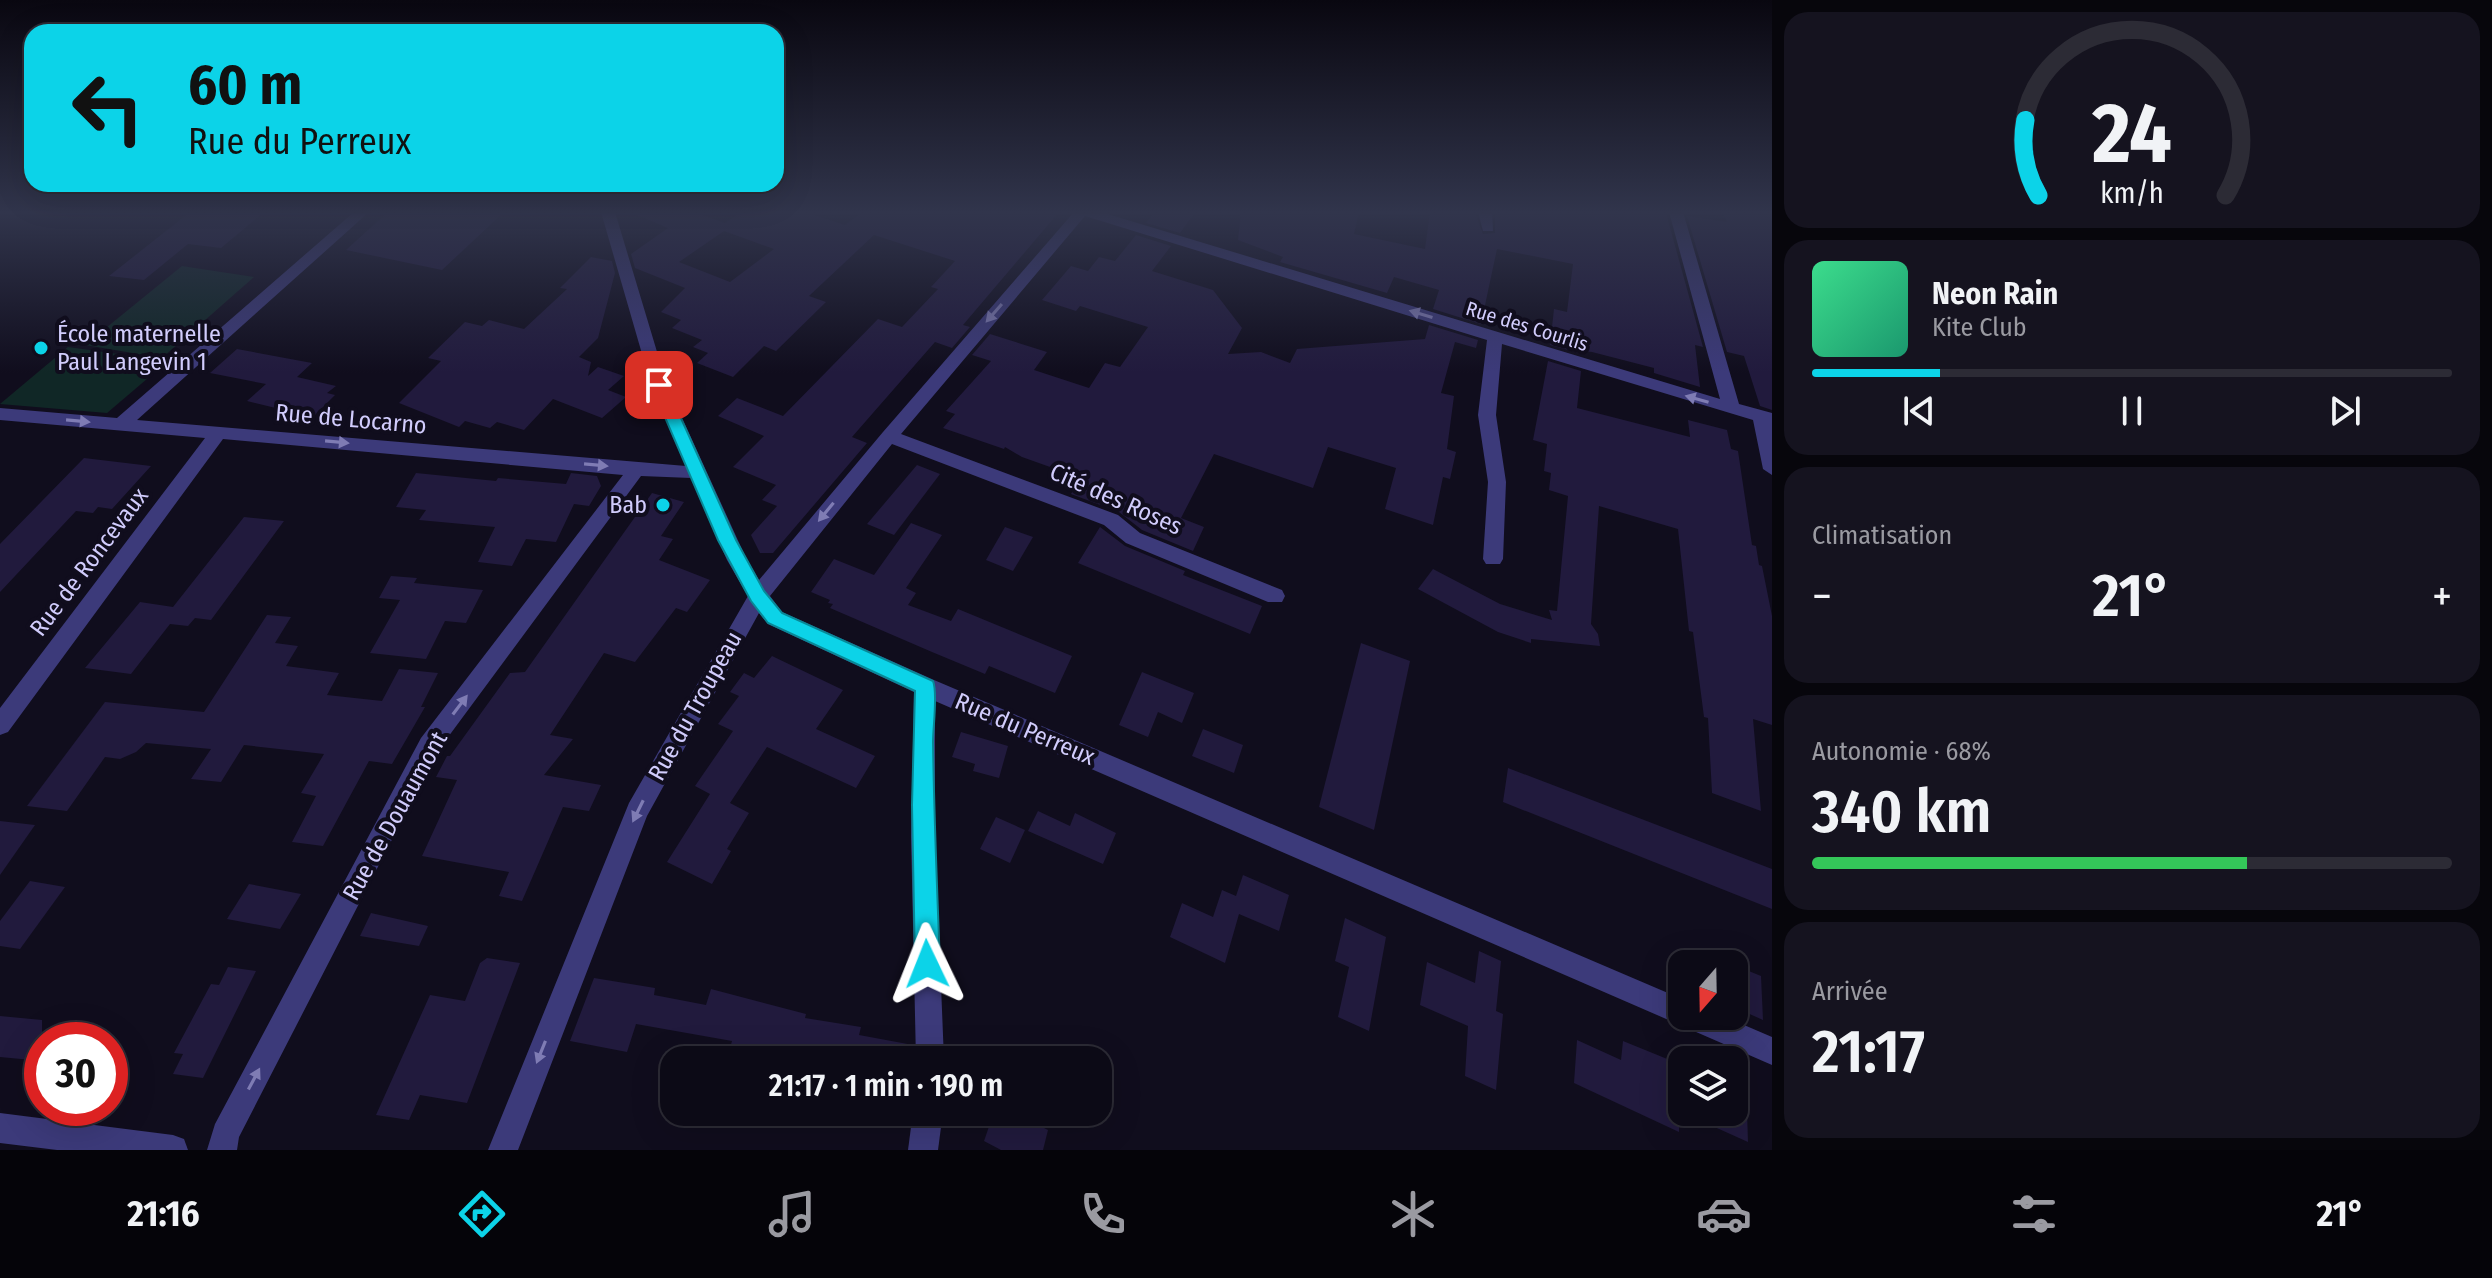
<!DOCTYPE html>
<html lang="fr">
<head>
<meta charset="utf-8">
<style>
  :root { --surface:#0c0a16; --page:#15131f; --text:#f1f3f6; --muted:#9a9aa1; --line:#2c2b35; --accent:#0cd3e8 }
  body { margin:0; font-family:"Fira Sans Condensed",sans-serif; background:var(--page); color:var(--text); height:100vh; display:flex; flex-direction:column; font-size:30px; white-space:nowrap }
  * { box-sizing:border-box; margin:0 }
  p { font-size:26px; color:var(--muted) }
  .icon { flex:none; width:44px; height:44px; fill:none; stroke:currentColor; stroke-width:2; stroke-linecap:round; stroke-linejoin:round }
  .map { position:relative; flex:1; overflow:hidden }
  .drawer { display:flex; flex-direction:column; gap:12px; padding:12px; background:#07060c; width:720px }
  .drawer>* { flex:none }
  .hud { position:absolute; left:24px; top:24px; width:760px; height:168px; border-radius:24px; box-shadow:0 8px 32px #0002,0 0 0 2px var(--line); background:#0cd3e8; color:#111; overflow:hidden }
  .needle { width:52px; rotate:200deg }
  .controls { position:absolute; left:1668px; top:950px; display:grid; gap:16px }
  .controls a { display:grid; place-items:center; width:80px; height:80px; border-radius:16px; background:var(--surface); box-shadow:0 8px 32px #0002,0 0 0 2px var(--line); font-size:40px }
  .speed { position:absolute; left:24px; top:1022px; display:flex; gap:16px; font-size:40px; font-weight:700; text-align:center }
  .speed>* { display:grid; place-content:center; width:104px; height:104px; border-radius:50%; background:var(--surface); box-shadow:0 8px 32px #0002,0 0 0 2px var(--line); line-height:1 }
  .speed .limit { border:12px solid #d22; background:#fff; color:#111 }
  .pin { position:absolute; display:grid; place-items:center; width:68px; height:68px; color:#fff; margin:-34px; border-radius:16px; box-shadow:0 4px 12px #0006 }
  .me { position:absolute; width:88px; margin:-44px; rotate:358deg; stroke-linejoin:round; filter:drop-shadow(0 0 6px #0008) }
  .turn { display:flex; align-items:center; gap:28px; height:168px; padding:0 32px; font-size:36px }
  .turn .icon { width:104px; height:104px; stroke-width:2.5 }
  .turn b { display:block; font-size:56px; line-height:68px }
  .big { font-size:60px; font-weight:600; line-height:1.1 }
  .drawer .card { flex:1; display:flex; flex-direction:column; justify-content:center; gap:12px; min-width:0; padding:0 28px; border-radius:24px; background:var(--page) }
  .drawer .dial { align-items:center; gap:0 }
  .dial svg { height:208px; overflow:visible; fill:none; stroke:var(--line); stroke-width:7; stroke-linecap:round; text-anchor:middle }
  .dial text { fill:var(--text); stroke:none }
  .song { display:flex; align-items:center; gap:24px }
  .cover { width:96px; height:96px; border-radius:12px; background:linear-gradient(135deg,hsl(150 70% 55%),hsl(160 70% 35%)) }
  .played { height:8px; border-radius:4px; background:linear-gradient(90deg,var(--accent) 20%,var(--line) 20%) }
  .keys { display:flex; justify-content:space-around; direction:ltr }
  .heat { display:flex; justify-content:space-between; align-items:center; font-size:44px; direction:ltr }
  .charge { height:12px; border-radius:6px; background:linear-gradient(90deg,#34c759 68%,var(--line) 0) }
  .trip { position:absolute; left:660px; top:1046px; width:452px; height:80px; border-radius:24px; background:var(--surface); box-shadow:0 8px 32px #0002,0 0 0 2px var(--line); font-weight:600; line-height:80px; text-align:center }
  .dock { display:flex; height:128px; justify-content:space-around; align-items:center; background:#050409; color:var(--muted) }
  .dock .icon { width:56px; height:56px }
  .dock .active { color:var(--accent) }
  .dock b { font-size:36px; color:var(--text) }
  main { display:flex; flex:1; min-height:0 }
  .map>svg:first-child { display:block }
  .green { fill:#102726 }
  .building { fill:#211a3d; fill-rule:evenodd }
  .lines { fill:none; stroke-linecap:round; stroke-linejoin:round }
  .minor { fill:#3c3a7a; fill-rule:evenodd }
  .oneway { fill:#7f7cb4 }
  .route { fill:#0cd3e8; stroke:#088997; stroke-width:2 }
  .poi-dot { fill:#0cd3e8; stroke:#100d1d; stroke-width:3 }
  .labels { text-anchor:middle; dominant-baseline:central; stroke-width:8; stroke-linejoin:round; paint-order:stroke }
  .far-street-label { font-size:20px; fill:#d1ccfc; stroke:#100d1d }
  .poi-label { font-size:24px; fill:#d1ccfc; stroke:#100d1d; text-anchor:start }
  .street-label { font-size:24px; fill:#d1ccfc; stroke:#100d1d }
</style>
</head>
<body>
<main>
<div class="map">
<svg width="1772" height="1150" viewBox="0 0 1772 1150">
  <rect width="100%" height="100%" fill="#100d1d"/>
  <g class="green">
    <polygon points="182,266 254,277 162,358 85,345"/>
    <polygon points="68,347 168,361 107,413 0,404"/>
  </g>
  <g class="building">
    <polygon points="190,212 264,212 221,248 188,244 144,280 109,276"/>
    <polygon points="388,212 504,212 442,270 346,250"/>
    <path d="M 630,212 L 694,212 L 725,223 L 741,212 L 805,212 L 845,225 L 862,212 L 1059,212 L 963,325 L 970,327 L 952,348 L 935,342 L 852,437 L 867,443 L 773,553 L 760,553 L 751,535 L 777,506 L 762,500 L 776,485 L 733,467 L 764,436 L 718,416 L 737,398 L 783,416 L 878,319 L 902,327 L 938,289 L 931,287 L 955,261 L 874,235 L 809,296 L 826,302 L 776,351 L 764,346 L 733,377 L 697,363 L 708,353 L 693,347 L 702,340 L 672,328 L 681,320 L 661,312 L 685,288 L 635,268 L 631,254 L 668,228 ZM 724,231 L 774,249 L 730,282 L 679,262 Z"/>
    <polygon points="1155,212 1195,212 1180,233 1146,223"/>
    <polygon points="1241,212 1359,212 1354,234 1425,249 1430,212 1475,212 1483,234 1495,233 1495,212 1666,213 1703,347 1695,345 1700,387 1654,373 1654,368 1592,352 1583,351 1583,354 1550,345 1554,309 1567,312 1573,264 1497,249 1481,324 1433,309 1439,290 1394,277 1387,293 1280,262 1283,257 1238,240"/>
    <polygon points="1723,212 1772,212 1772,410 1760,406 1744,356 1727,352 1687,216 1727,222"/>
    <polygon points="1136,235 1171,246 1152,271 1213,290 1242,328 1228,354 1261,352 1290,363 1297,349 1425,339 1429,325 1478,340 1476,348 1455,342 1441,393 1454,396 1447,449 1456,452 1450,479 1443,477 1433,525 1385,509 1396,468 1328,447 1313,488 1214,454 1181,518 1204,527 1193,551 1142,530 1119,512 1071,494 1081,478 1022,457 1005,447 1004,449 943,428 955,414 946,411 991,361 972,355 990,334 1047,352 1034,370 1089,388 1105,363 1120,367 1148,327 1080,306 1076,311 1042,300 1071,266 1088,271 1099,257 1115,261"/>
    <polygon points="591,257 612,261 615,273 598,338 579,357 591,362 588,376 598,367 624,376 608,390 626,397 602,418 553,399 524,430 497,422 490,428 465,421 459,427 399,403 441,361 428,358 465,322 482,326 489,320 524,329 567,289 560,288"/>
    <polygon points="237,349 312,363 297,377 336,386 327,393 335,395 313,417 247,401 266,384 210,373"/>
    <polygon points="1548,361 1581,371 1577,408 1690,437 1688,420 1727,430 1731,449 1738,451 1752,545 1756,546 1759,565 1762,566 1772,616 1772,725 1753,719 1761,811 1712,793 1708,718 1704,717 1693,632 1689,631 1678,529 1599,506 1591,624 1598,634 1600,646 1531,639 1531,643 1498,632 1418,589 1433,569 1500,604 1552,620 1549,610 1557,611 1568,496 1549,490 1551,473 1544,471 1547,444 1533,440"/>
    <polygon points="84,458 151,466 112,509 98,507 93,513 76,511 0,592 0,544"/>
    <polygon points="917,465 940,474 894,535 867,524"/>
    <polygon points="416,473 496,481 498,478 566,484 571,473 597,476 601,486 589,506 574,504 556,542 526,539 512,566 478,562 495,527 419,520 426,510 396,507"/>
    <polygon points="652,493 684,502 661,536 673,539 659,560 710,580 687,612 676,608 635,662 604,653 550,735 573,739 544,775 601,785 589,811 563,807 522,901 499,896 509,872 422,856 457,780 436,777 447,756 450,756 510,673 525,672"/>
    <polygon points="244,517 284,521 211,620 195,618 188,626 170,624 131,674 85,668 140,602 173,607"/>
    <polygon points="911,523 942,535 906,588 916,593 908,605 951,621 958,609 1072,656 1055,693 989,666 985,674 932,652 830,608 833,604 828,603 830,600 811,592 834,559 874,575"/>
    <polygon points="1005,527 1033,537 1013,571 986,560"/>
    <polygon points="1100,527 1125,546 1185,571 1183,575 1262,606 1250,634 1078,563"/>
    <polygon points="391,576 417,578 414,583 483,590 466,623 445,621 426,659 370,653 400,600 379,598"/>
    <polygon points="267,615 291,617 275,643 298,646 286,666 339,673 327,695 382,701 399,669 438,673 421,707 425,707 392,764 369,761 323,846 292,842 316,796 301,793 324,754 244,745 221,782 191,779 211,749 146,743 136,752 120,759 105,757 67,811 27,806 105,702 204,712"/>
    <polygon points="1361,643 1410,661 1374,830 1319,807"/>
    <polygon points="772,656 843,690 816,729 875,756 856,788 767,747 730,803 749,813 727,849 731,851 712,884 667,862 710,794 695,786 733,731 718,724 739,696 730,692 744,673 754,678"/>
    <polygon points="1142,672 1194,693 1182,723 1158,712 1148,737 1119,725"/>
    <polygon points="1203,729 1243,745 1234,773 1192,756"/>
    <polygon points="961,732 1008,746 999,778 973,771 975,764 952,757"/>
    <polygon points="1508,768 1772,869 1772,909 1503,802"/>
    <polygon points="1038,811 1070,826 1075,813 1116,833 1103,864 1028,831"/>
    <polygon points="996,817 1025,830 1010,863 980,849"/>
    <polygon points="0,821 35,825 0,875"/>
    <polygon points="1243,875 1289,895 1279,931 1239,914 1225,963 1170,937 1182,903 1213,917 1222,890 1236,896"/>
    <polygon points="30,881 65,887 20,949 0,946 0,921"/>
    <polygon points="249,884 301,894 280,929 227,919"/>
    <polygon points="371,913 428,926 419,946 360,936"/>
    <polygon points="1345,918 1386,937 1369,1031 1338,1017 1349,967 1335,961"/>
    <polygon points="1479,951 1501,961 1496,1011 1503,1014 1496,1090 1465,1076 1468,1026 1420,1005 1427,962 1475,983"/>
    <polygon points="487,958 520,963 467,1103 420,1095 409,1120 376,1115 430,995 465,1001 480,963"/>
    <polygon points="1734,965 1761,976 1763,1020 1734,1007"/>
    <polygon points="228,967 256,971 203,1078 173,1074 183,1054 174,1053 211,984 219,985"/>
    <polygon points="594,978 655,988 654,995 706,1005 711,989 806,1014 805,1018 861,1027 859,1035 913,1045 913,1060 775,1060 730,1048 732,1041 636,1024 627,1052 570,1041"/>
    <polygon points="0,1016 42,1020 42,1061 0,1057"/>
    <polygon points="1577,1040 1621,1060 1623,1041 1682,1065 1682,1112 1747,1112 1748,1142 1679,1111 1679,1132 1574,1083"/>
    <polygon points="994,1112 1012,1112 1048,1130 1043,1150 1001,1150 984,1141"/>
  </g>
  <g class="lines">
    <g class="minor">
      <polygon points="354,212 369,212 137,420 686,466 651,385 601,212 615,212 667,385 746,558 759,580 883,432 1074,212 1101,212 1720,399 1669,212 1683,212 1739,404 1772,413 1772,475 1763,469 1753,420 1502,344 1496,415 1506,482 1503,559 1500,564 1486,564 1483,559 1488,482 1478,415 1487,340 1085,216 901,434 1118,515 1140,533 1282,590 1285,596 1282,602 1268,602 1126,543 1104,525 892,444 770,596 782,612 934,680 1682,999 1682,1016 1723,1016 1772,1037 1772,1065 935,701 935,836 944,1060 916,1060 911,836 914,692 768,624 759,613 647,816 518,1150 488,1150 629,803 748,596 727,560 691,478 641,476 437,752 239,1137 237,1150 207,1150 215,1124 421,738 623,475 223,439 8,732 0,735 0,708 205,438 0,420 0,408 117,418"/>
      <polygon points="1478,212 1492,212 1493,231 1483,231"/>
      <polygon points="913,1112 943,1112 938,1150 908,1150"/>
      <polygon points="0,1113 173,1135 184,1139 188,1150 57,1150 0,1143"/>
    </g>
  </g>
  <defs><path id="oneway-solid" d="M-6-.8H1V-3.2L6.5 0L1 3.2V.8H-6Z" transform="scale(2)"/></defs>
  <g class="oneway">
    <use href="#oneway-solid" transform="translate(994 313) rotate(131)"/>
    <use href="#oneway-solid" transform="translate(1421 314) rotate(-163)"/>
    <use href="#oneway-solid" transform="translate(1697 399) rotate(-164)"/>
    <use href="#oneway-solid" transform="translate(78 421) rotate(5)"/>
    <use href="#oneway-solid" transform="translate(337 442) rotate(5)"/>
    <use href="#oneway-solid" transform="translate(596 465) rotate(5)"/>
    <use href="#oneway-solid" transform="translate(826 512) rotate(129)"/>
    <use href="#oneway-solid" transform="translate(460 705) rotate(-53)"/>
    <use href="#oneway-solid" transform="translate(638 811) rotate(116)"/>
    <use href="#oneway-solid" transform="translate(541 1052) rotate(112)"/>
    <use href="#oneway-solid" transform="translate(254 1079) rotate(-62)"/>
  </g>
  <linearGradient id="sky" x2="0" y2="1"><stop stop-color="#090710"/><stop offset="0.57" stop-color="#31354c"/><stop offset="1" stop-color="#31354c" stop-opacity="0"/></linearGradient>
  <rect width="1772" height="373" fill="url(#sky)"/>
  <path class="route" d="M 659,380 L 666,385 L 736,540 L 764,591 L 782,613 L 933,681 C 938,692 933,727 933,742 C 934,816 937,890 940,964 L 936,973 L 927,976 L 919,973 L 915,964 L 912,805 L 915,691 L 768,623 L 751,601 L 718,540 L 651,385 Z"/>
  <g class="poi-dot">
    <circle cx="41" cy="348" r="8"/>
    <circle cx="663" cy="505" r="8"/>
  </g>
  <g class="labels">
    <g class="far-street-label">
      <text transform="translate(1527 326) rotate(17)">Rue des Courlis</text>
    </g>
    <g class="poi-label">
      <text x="57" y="334">École maternelle<tspan x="57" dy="28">Paul Langevin 1</tspan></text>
      <text x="647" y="505" text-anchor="end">Bab</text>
    </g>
    <g class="street-label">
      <text transform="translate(351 419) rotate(5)">Rue de Locarno</text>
      <text transform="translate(1116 499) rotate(24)">Cité des Roses</text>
      <text transform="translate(89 562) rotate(-53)">Rue de Roncevaux</text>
      <text transform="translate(695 706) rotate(-61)">Rue du Troupeau</text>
      <text transform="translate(1025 729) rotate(23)">Rue du Perreux</text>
      <text transform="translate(395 816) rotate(-61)">Rue de Douaumont</text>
    </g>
  </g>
</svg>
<div class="controls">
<a><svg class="needle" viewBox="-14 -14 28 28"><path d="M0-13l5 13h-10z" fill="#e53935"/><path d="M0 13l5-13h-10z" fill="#9a9aa1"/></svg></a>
<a><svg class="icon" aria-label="layers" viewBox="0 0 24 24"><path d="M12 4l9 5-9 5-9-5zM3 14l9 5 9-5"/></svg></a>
</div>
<div class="speed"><div class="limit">30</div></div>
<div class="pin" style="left:659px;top:385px;background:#d93025"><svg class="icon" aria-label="arrive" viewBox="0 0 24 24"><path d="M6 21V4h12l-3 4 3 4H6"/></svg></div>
<svg class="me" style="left:927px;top:964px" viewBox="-20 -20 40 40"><path d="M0-17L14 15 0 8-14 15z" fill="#0cd3e8" stroke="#fff" stroke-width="4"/></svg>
<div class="trip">21:17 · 1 min · 190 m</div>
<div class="hud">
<div class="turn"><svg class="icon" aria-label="left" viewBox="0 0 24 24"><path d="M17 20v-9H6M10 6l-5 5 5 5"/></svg><div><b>60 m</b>Rue du Perreux</div></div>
</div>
</div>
<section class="drawer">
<div class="card dial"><svg viewBox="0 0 100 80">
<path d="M14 69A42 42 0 1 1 86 69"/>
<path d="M14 69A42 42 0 0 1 9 40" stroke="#0cd3e8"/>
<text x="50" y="56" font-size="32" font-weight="700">24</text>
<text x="50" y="72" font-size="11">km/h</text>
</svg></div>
<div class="card">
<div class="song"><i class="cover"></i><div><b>Neon Rain</b><p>Kite Club</p></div></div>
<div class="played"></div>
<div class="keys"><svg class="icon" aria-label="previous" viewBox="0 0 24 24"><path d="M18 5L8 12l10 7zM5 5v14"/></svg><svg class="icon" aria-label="pause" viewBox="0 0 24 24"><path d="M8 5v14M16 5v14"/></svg><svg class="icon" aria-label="next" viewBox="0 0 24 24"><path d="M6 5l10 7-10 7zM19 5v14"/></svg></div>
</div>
<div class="card"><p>Climatisation</p>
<div class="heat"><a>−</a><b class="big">21°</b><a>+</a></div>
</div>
<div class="card"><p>Autonomie · 68%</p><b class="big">340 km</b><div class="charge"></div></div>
<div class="card"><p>Arrivée</p><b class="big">21:17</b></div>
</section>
</main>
<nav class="dock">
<b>21:16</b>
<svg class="icon active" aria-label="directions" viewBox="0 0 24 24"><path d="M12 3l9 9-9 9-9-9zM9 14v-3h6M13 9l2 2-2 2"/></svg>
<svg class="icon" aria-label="music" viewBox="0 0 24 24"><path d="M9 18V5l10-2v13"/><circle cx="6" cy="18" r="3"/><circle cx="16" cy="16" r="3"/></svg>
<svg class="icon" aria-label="phone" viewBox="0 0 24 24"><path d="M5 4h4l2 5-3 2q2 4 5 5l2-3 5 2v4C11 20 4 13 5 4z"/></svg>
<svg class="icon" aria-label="climate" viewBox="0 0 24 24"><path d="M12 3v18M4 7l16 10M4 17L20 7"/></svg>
<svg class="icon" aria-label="car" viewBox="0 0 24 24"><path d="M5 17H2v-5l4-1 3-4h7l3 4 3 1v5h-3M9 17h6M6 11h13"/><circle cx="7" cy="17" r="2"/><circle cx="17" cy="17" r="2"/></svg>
<svg class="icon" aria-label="filters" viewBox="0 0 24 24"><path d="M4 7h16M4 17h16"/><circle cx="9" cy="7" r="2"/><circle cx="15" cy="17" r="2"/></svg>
<b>21°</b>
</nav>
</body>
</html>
